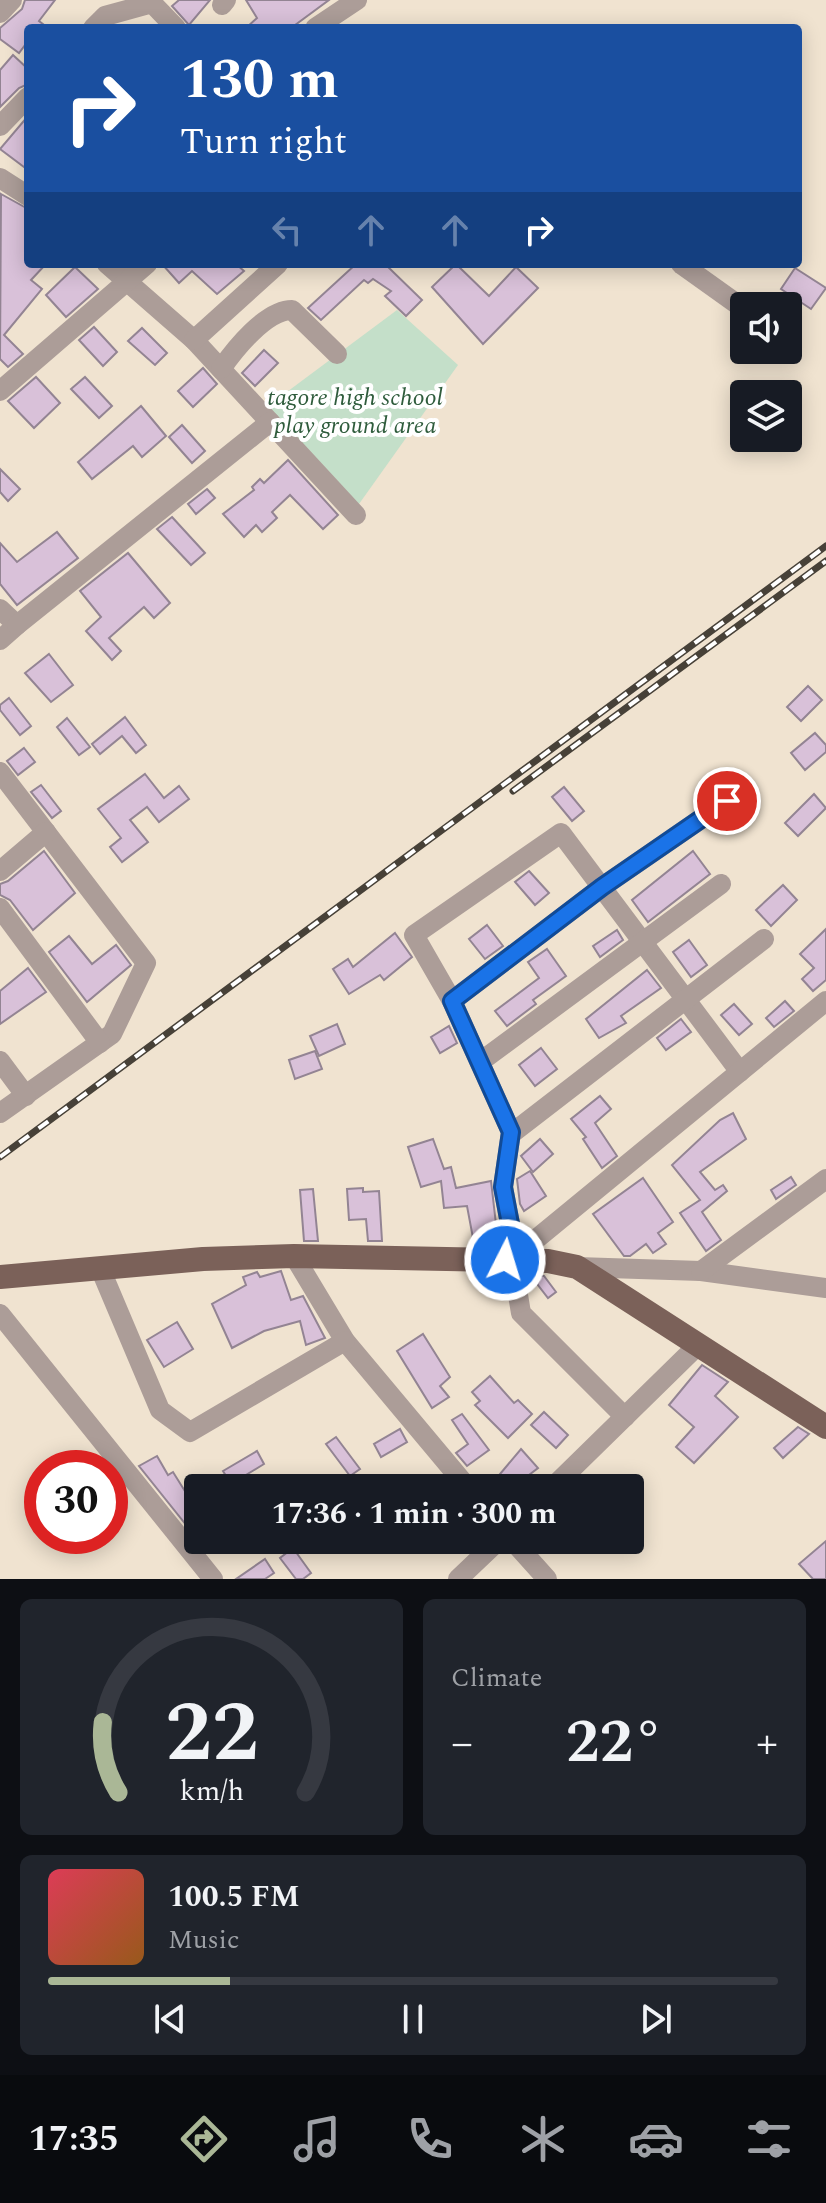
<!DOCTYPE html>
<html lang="en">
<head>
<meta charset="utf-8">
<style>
  :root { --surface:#171b24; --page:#20242c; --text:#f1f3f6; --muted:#9ea1a6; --line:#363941; --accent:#aab796 }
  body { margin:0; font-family:Spectral,serif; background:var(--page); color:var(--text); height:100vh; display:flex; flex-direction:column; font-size:30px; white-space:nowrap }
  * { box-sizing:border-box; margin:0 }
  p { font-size:26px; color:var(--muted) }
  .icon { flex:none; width:44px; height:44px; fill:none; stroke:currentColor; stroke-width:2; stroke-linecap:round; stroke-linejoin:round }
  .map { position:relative; height:1579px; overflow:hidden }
  .sheet { display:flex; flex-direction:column; gap:20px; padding:20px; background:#0d0f14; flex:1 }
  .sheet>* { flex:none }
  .top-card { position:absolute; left:24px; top:24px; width:778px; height:244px; border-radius:8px; box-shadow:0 4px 20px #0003; background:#1a4fa0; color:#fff; overflow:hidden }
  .fabs { position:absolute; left:730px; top:292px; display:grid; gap:16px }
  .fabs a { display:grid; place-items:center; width:72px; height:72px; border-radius:8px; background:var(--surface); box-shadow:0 4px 20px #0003; font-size:40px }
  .speed { position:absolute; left:24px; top:1450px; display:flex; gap:16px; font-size:40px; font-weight:700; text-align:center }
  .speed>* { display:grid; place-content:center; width:104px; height:104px; border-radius:50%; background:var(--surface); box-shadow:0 4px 20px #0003; line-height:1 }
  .speed .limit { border:12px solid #d22; background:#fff; color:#111 }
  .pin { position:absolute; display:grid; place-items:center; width:68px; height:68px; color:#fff; margin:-34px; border:4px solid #fff; border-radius:50%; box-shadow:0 2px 8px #0007 }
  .me { position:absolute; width:88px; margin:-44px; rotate:5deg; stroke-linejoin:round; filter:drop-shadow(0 0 6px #0008) }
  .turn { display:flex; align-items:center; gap:28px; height:168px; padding:0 24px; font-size:36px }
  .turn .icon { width:104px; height:104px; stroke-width:2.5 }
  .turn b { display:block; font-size:56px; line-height:68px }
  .lanes { display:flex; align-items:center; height:76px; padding:0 24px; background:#0003; justify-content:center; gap:40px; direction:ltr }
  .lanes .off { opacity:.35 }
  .big { font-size:60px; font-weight:700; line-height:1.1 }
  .sheet .widget { flex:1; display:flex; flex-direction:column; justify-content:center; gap:12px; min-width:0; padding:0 28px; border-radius:12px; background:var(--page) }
  .sheet .dial { align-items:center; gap:0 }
  .dial svg { height:208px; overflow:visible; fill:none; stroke:var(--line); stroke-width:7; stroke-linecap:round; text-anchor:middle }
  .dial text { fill:var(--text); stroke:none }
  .song { display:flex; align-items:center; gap:24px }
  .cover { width:96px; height:96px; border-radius:12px; background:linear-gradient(135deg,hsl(350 70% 55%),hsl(30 70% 35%)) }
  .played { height:8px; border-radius:4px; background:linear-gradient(90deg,var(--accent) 25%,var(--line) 25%) }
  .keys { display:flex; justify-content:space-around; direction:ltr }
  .heat { display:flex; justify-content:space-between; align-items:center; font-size:44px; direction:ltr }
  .sheet .tiles { flex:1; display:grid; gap:20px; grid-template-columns:1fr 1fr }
  .widget:last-child { grid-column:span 2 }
  .trip { position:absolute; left:184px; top:1474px; width:460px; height:80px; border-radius:8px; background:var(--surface); box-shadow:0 4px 20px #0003; font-weight:700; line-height:80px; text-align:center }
  .dock { display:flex; height:128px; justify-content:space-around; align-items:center; background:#090b0e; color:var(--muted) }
  .dock .icon { width:56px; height:56px }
  .dock .on { color:var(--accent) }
  .dock b { font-size:36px; color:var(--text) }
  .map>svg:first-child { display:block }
  .green { fill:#c4dfc9 }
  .building { fill:#d9c1d9; stroke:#938493; stroke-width:2 }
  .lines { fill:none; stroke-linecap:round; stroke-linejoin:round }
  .minor { stroke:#ac9d98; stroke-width:20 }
  .major { stroke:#7b6159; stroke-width:24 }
  .rail-casing { stroke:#474138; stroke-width:7 }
  .rail { stroke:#fff; stroke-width:4; stroke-dasharray:12; stroke-linecap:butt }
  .route-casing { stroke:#114b97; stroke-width:20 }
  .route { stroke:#1a73e8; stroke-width:14 }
  .labels { text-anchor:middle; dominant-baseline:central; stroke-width:8; stroke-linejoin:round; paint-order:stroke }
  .park-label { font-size:24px; font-style:italic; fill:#2f5c3c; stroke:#fff }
</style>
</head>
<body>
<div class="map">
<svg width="826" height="1579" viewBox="0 0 826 1579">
  <rect width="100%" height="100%" fill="#f0e3d0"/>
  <polygon class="green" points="397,310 458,365 359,504 268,406"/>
  <g class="building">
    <polygon points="25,0 55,0 39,21 48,28 28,28 28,41 19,53 0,39 0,28 22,9"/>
    <polygon points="179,0 210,0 189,25 172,6"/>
    <polygon points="246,0 329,0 291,28 246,28 257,18"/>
    <polygon points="13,55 28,69 28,84 19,88 0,107 0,70"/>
    <polygon points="28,116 28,170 0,149"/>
    <polygon points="1,194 28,209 28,264 46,264 31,280 42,289 4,335 23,354 8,367 0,359"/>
    <polygon points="162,264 236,264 244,271 217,294 192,271 179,283"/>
    <polygon points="356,264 385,264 422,300 406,316 385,296 391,291 373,279 368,283 364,280 321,320 308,308"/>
    <polygon points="456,264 489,296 516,267 538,288 483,344 432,287"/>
    <polygon points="75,267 98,289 66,317 46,295"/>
    <polygon points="795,268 826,288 811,309 781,289"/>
    <polygon points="94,327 117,352 103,366 79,340"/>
    <polygon points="142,328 167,353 155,365 128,341"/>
    <polygon points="264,350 278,363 255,386 242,373"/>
    <polygon points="203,368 217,384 193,407 178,391"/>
    <polygon points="36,377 60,403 34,428 8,401"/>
    <polygon points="85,377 112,406 99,418 71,389"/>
    <polygon points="141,406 166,436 142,457 133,446 92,479 78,462"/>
    <polygon points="182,425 205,451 192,463 169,437"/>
    <polygon points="288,460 338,515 323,529 290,495 272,512 277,518 262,532 256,525 244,537 223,514 254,490 252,487 260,479 264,483"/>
    <polygon points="0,469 20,489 8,501 0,492"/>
    <polygon points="207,489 215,498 196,514 188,504"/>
    <polygon points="172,517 205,553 191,565 157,529"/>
    <polygon points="57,532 78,558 17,605 0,584 0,543 17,562"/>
    <polygon points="128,553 170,603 154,618 144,607 109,638 121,651 112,660 86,631 101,617 80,591"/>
    <polygon points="49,654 73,685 51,702 25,673"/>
    <polygon points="808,686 822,700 801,721 787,707"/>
    <polygon points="9,698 31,726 20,735 0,710 0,705"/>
    <polygon points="125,717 146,745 136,753 122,736 100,754 92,744"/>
    <polygon points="67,718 90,747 79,755 57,727"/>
    <polygon points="815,733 826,745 826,752 805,770 791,753"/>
    <polygon points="24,748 35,762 18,775 7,761"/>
    <polygon points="145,774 164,798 179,786 189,799 159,822 147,807 130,820 148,842 122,862 110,847 121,838 98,809"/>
    <polygon points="41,785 61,811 52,818 31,792"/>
    <polygon points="564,787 584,811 572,821 552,797"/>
    <polygon points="814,794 826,808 798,836 785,823"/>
    <polygon points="44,851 75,893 33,930 10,900 0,895 0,884 8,881"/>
    <polygon points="693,851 710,874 648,922 632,900"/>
    <polygon points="529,871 549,893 535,905 515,882"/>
    <polygon points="783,885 797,900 771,926 756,910"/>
    <polygon points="487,925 503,946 485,959 469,939"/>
    <polygon points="826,929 826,980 813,991 802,979 814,968 800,954"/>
    <polygon points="617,930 623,940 600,957 593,946"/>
    <polygon points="395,933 412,957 384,980 380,975 349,994 333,969 348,959 353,967"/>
    <polygon points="69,936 92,964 116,945 131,965 87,1002 49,952"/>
    <polygon points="689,940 707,965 691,977 673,952"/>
    <polygon points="547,949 566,976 533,1000 536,1004 507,1026 495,1011 539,978 528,962"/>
    <polygon points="28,968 46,992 0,1024 0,991"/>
    <polygon points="647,970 661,988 621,1016 626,1023 599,1038 586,1019"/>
    <polygon points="785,1001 794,1011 774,1027 766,1018"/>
    <polygon points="734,1004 752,1024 739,1035 721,1015"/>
    <polygon points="681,1019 691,1032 666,1050 657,1038"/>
    <polygon points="337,1024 345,1044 319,1056 310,1036"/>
    <polygon points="449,1026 457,1043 440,1053 431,1037"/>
    <polygon points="541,1048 557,1069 535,1086 519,1065"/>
    <polygon points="315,1051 322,1069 295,1079 289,1060"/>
    <polygon points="600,1096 611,1109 595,1123 617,1156 602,1168 583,1139 586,1137 571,1119"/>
    <polygon points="733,1113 746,1139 700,1172 715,1190 723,1185 727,1191 702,1212 721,1240 706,1251 680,1213 700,1200 672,1165 720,1120"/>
    <polygon points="433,1139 444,1169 451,1167 456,1188 491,1181 497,1233 473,1238 467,1206 444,1208 441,1181 421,1187 408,1147"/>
    <polygon points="540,1139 553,1154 533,1172 521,1156"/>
    <polygon points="530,1171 546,1196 524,1211 520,1204 517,1179"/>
    <polygon points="791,1177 796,1185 776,1199 771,1190"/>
    <polygon points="643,1178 673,1222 658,1233 666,1244 653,1253 646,1244 630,1256 624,1256 593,1214"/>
    <polygon points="363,1188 363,1192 379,1191 382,1241 368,1241 366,1219 349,1220 347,1189"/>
    <polygon points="313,1189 318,1241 304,1241 300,1190"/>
    <polygon points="281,1271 291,1300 303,1296 325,1338 306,1345 300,1321 264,1331 232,1348 212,1304 246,1285 243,1277 257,1272 260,1277"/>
    <polygon points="531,1276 544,1276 556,1292 548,1298"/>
    <polygon points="177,1322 193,1349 164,1367 147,1340"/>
    <polygon points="423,1334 450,1377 440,1386 449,1397 432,1408 397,1351"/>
    <polygon points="702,1365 728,1382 715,1396 738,1417 694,1463 676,1447 694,1427 669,1405"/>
    <polygon points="490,1376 514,1403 518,1400 532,1414 508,1438 475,1405 480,1401 472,1392"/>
    <polygon points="544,1412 568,1435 556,1448 531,1425"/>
    <polygon points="462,1414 489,1450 467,1466 456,1453 468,1444 452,1420"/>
    <polygon points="798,1427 809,1434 783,1458 774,1448"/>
    <polygon points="400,1429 407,1442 381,1457 374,1444"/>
    <polygon points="336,1437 360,1469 350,1476 326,1444"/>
    <polygon points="521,1449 538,1468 512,1488 500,1474"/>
    <polygon points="257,1451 264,1464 231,1484 223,1471"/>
    <polygon points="157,1456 168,1475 173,1472 193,1504 198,1500 198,1518 187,1526 139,1466"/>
    <polygon points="826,1541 826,1579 813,1579 799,1564"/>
    <polygon points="293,1548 311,1573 303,1579 296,1579 280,1558"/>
    <polygon points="265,1559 274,1573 265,1579 236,1579"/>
  </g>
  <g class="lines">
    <g class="minor">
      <polyline points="222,5 226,0"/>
      <polyline points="0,13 12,0"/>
      <polyline points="93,28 105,16 152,3 176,28"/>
      <polyline points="315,28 357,0"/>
      <polyline points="0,126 28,97"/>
      <polyline points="0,178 28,196"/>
      <polyline points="107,264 194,340 356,515"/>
      <polyline points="681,264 744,309"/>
      <polyline points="194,340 278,264"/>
      <path d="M 221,369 C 235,349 266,310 292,310 L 337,354"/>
      <polyline points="0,391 147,264"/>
      <polyline points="0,609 17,625 0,640"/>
      <polyline points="17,625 270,422"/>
      <polyline points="0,772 146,963 112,1034 0,1113"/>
      <polyline points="0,871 46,832"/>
      <polyline points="0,908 100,1043"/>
      <polyline points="452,1001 414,935 561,833 740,1072"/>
      <polyline points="0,1061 26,1096"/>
      <polyline points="480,1062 721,884"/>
      <polyline points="511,1134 764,939"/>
      <polyline points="294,1256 345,1341 468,1488"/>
      <polyline points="505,1260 511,1229 503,1187 511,1132 452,1001 602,887 727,801"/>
      <polyline points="577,1267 701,1271 826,1288"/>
      <polyline points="100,1268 160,1410 190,1432 345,1341"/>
      <polyline points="701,1271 826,1179"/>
      <polyline points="0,1314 213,1579"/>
      <polyline points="625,1417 521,1313 512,1259 826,1001"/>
      <polyline points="552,1488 698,1345"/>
      <polyline points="512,1540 547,1579"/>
      <polyline points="458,1579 499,1540"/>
    </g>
    <polyline class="major" points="0,1277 203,1259 294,1256 548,1261 577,1267 826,1427"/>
    <g class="rail-casing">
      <g id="rail">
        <polyline points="513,791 826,561"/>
        <polyline points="0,1157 826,546"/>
      </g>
    </g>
    <use href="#rail" class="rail"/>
  </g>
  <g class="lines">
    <g class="route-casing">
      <polyline id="route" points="505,1260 511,1229 503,1187 511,1132 452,1001 602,887 727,801"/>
    </g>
    <use href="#route" class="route"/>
  </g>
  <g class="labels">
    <g class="park-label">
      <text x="355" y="398">tagore high school<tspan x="355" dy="28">play ground area</tspan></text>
    </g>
  </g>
</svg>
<div class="fabs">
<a><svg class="icon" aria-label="sound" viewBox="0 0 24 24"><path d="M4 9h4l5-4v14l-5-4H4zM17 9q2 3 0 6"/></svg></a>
<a><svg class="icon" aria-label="layers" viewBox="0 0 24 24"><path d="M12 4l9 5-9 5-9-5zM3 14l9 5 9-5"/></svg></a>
</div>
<div class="speed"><div class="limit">30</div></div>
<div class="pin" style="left:727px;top:801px;background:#d93025"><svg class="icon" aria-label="arrive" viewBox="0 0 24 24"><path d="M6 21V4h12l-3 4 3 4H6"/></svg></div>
<svg class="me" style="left:505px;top:1260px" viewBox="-20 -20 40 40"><circle r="17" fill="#1a73e8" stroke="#fff" stroke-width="3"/><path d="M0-11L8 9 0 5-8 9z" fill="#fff"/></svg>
<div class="trip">17:36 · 1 min · 300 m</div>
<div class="top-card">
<div class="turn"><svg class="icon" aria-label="right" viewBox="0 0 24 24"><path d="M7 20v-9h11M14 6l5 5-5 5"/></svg><div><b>130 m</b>Turn right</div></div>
<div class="lanes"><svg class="icon off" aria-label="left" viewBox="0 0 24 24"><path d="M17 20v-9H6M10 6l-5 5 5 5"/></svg><svg class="icon off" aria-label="ahead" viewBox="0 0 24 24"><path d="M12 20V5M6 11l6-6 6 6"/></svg><svg class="icon off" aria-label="ahead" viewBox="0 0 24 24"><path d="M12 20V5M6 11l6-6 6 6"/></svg><svg class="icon" aria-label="right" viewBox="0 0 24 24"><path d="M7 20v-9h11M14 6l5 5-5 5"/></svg></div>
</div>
</div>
<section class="sheet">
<div class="tiles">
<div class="widget dial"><svg viewBox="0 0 100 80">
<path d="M14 69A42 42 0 1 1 86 69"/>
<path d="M14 69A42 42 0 0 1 8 42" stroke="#aab796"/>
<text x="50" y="56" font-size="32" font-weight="700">22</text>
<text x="50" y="72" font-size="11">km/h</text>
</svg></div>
<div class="widget"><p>Climate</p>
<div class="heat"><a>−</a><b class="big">22°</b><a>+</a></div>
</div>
<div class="widget">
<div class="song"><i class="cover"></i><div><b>100.5 FM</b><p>Music</p></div></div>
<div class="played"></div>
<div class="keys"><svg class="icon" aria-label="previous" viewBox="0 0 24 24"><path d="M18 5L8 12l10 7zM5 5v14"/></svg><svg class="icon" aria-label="pause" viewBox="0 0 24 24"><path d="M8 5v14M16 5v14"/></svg><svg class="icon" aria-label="next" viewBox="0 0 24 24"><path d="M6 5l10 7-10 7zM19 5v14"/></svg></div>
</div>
</div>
</section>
<nav class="dock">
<b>17:35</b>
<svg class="icon on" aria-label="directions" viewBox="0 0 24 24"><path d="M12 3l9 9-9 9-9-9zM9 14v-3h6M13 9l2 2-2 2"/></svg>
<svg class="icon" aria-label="music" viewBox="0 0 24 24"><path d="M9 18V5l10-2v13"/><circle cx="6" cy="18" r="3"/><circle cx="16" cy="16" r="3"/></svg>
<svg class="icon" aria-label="phone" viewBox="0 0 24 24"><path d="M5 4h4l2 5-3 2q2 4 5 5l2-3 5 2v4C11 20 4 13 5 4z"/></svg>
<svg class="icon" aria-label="climate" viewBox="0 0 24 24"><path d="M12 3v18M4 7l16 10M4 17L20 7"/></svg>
<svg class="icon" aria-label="car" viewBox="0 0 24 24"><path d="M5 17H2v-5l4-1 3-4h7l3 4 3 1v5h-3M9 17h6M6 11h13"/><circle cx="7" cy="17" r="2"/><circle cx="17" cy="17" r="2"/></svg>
<svg class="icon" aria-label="filters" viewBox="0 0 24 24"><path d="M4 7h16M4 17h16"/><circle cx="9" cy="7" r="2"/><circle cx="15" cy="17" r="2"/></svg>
</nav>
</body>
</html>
